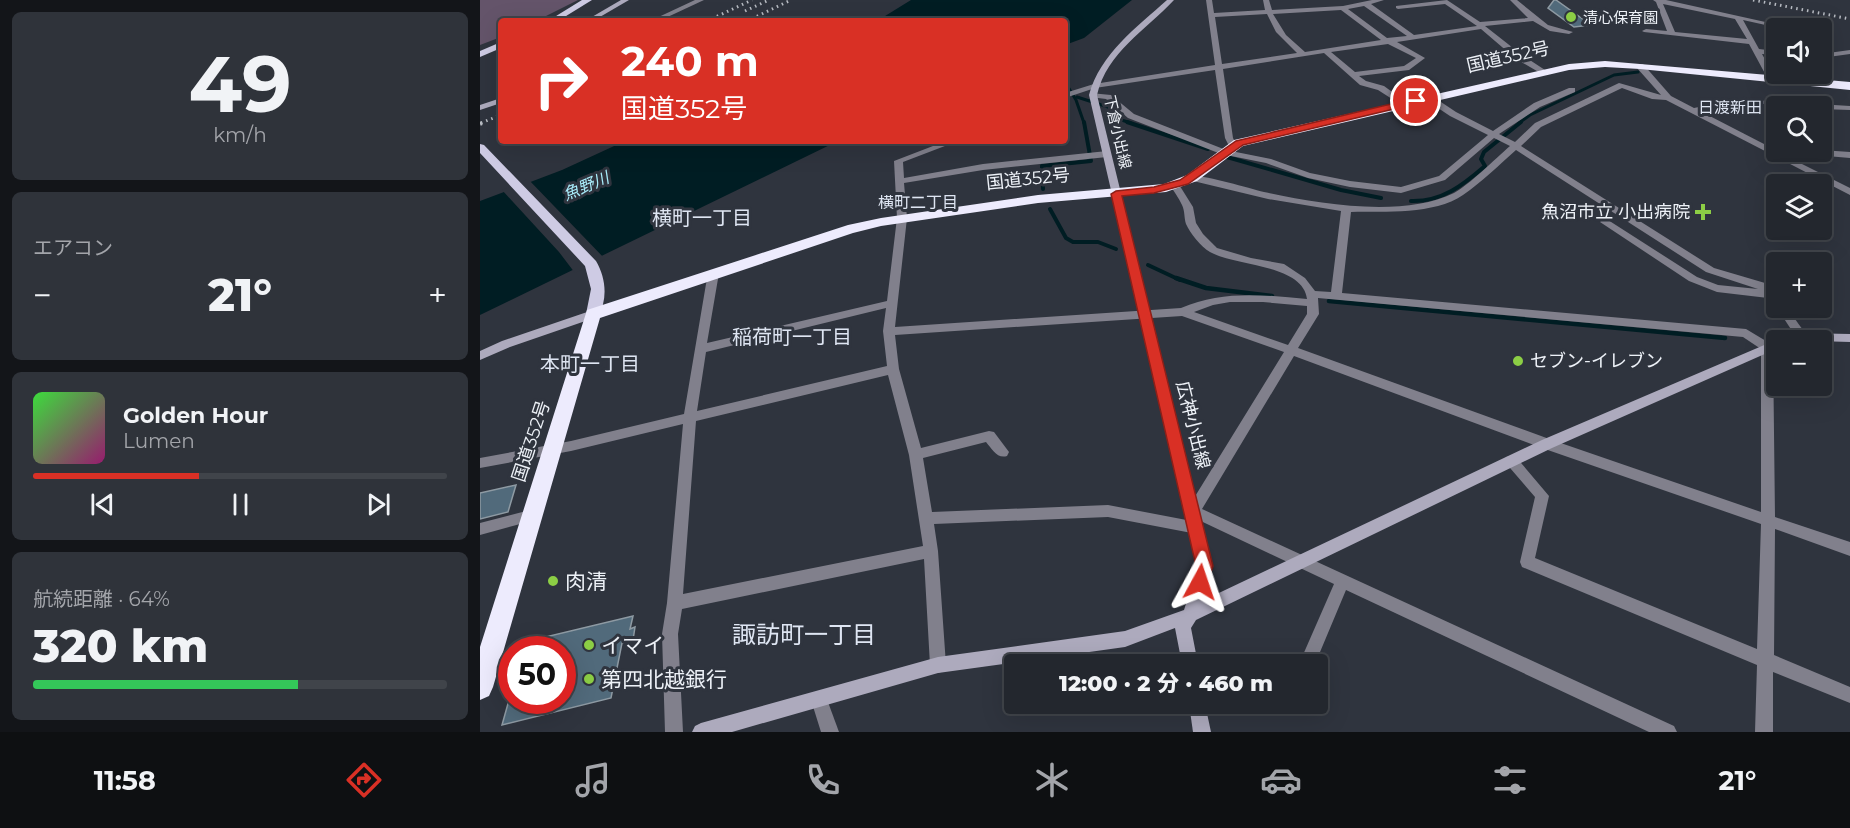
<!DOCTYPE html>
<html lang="ja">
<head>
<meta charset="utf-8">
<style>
  :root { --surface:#23272e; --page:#2f333a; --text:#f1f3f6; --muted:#a3a5aa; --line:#40444a; --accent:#d93025 }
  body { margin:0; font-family:Montserrat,"Noto Sans JP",sans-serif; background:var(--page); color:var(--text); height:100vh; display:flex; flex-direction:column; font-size:22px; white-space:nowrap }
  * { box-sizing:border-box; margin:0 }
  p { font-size:20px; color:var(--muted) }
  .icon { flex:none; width:33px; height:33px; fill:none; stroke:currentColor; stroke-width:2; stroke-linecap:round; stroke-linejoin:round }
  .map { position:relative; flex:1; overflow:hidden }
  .details { display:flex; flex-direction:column; gap:12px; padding:12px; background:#131519; width:480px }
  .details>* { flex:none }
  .guide { position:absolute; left:18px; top:18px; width:570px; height:126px; border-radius:6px; box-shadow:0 6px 24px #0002,0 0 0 2px var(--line); background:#d93025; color:#fff; overflow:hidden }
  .buttons { position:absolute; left:1286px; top:18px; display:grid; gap:12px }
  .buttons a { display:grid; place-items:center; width:66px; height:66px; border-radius:6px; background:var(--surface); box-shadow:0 6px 24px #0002,0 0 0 2px var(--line); font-size:30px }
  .speed { position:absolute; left:18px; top:636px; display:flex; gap:12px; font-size:30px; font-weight:700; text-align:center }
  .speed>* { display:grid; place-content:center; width:78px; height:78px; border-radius:50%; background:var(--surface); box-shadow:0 6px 24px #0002,0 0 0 2px var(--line); line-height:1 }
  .speed .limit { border:9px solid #d22; background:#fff; color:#111 }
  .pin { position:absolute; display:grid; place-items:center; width:51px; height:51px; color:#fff; margin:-26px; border:3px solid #fff; border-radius:50%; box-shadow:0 2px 6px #0007 }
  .me { position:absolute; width:66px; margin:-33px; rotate:5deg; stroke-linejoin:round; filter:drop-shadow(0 0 4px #0008) }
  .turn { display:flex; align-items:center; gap:21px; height:126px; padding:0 24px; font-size:27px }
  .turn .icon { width:78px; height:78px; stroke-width:2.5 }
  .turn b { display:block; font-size:42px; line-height:51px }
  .big { font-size:45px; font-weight:800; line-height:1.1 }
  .details .widget { flex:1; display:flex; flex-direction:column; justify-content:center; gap:9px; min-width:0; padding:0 21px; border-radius:9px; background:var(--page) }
  .details .dial { align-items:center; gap:0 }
  .dial b { font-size:78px; line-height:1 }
  .song { display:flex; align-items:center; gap:18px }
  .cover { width:72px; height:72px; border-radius:9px; background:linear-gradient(135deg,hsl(120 70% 55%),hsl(320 70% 35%)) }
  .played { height:6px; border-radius:3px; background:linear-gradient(90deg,var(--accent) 40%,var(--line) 40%) }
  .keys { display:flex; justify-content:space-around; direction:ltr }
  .heat { display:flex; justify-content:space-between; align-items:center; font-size:33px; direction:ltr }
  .charge { height:9px; border-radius:4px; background:linear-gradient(90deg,#34c759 64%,var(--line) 0) }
  .trip { position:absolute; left:524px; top:654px; width:324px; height:60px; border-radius:6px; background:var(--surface); box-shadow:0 6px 24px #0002,0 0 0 2px var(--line); font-weight:800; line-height:60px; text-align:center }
  .tabs { display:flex; height:96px; justify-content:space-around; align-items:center; background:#0e1012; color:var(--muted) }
  .tabs .icon { width:42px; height:42px }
  .tabs .current { color:var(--accent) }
  .tabs b { font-size:27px; color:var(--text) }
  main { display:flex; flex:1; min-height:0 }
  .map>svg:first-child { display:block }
  .forest { fill:#64546a }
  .water { fill:#001d23 }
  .pier { fill:#2f343e }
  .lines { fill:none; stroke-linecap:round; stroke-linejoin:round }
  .stream-far2 { stroke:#001d23; stroke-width:3 }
  .stream-far1 { stroke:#001d23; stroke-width:4 }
  .stream { stroke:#001d23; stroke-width:4.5 }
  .building { fill:#516a7b; stroke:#8e9aa3; stroke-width:1.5 }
  .street { fill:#81808c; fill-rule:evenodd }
  .secondary { fill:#adaabd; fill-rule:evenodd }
  .primary { fill:#cecbe4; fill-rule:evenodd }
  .highway { fill:#edebfd; fill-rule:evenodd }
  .rail-far1 { stroke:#b8bcc3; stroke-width:3; stroke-dasharray:1.5 4; stroke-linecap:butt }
  .rail { stroke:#b8bcc3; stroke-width:4; stroke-dasharray:2 4.5; stroke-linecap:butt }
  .route { fill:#d93025; stroke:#8d1f18; stroke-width:1.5 }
  .poi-dot { fill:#8cce45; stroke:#2f343e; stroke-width:2 }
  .labels { text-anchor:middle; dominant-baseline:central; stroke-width:6; stroke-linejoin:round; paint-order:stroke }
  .far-poi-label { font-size:15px; fill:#edf1f7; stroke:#2f343e; text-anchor:start }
  .far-street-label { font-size:15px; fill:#edf1f7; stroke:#2f343e }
  .far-neighbourhood-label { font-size:16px; fill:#dee5f2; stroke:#2f343e }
  .far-water-label { font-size:16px; font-style:italic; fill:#a9edfb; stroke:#2f343e }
  .street-label { font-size:18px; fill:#edf1f7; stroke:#2f343e }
  .poi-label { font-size:18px; fill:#edf1f7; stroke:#2f343e; text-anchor:end }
  .neighbourhood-label { font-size:20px; fill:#dee5f2; stroke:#2f343e }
  .near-poi-label { font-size:21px; fill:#edf1f7; stroke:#2f343e; text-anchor:start }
  .near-neighbourhood-label { font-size:24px; fill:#dee5f2; stroke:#2f343e }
</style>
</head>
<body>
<main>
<section class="details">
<div class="widget dial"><b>49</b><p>km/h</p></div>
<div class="widget"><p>エアコン</p>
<div class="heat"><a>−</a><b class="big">21°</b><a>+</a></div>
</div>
<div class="widget">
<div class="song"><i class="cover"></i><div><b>Golden Hour</b><p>Lumen</p></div></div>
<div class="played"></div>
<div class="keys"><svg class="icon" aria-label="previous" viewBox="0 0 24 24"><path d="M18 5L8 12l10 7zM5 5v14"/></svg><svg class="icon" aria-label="pause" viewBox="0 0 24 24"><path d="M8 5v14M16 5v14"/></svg><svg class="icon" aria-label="next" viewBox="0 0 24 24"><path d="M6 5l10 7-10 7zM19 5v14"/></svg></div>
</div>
<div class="widget"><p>航続距離 · 64%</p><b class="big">320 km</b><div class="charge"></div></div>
</section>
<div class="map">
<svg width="1370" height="732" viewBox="0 0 1370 732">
  <rect width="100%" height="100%" fill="#2f343e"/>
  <polygon class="forest" points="0,0 98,0 56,21 21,21 21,37 0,45"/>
  <g class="water">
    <polygon points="431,0 652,0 604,38 585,45 585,21 397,21"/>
    <polygon points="145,141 358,141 0,315 0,201 82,170"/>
  </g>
  <polygon class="pier" points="48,179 125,259 95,273 79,252 22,190"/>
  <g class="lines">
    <g class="stream-far2">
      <polyline points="585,82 596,100 604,123"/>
      <polyline points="597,97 628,107 635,118 651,123"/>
      <polyline points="1039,123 1050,115 1134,75 1158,72"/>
    </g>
    <g class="stream-far1">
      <polyline points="647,122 728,149"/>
      <polyline points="747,157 861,190 901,198"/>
      <polyline points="563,189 562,166 611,161 604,122"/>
      <path d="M 931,201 C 962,202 983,185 1005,166 L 1001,159 L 1004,152 L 1041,122"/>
      <polyline points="570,209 586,238 593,242 618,242 636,249"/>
      <polyline points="668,265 700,280"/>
    </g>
    <g class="stream">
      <polyline points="696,278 726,288 792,296"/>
      <polyline points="849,301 1245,338"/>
    </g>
  </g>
  <g class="building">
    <polygon points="1074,0 1076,0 1111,25 1094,27 1068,8"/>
    <polygon points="36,485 28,512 0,519 0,493"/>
    <polygon points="153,616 150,629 155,627 153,640 142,643 131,698 22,725 29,700 82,700 82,650 33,650 32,645"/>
  </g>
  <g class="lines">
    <g class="street">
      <polygon points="215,0 224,0 179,21 170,21"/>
      <path d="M 726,0 L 732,0 L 734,13 L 785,10 L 783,0 L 789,0 L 792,10 L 863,6 L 892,0 L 904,0 L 891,4 L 934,35 L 997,26 L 965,4 L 918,9 L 916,8 L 916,6 L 967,0 L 1000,22 L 1048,18 L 1030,0 L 1037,0 L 1068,25 L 1093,32 L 1089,34 L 1070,31 L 1053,21 L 1005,26 L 1042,55 L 1065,70 L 1066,72 L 1062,74 L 1036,59 L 1001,29 L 917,42 L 945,58 L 929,70 L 879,76 L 886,81 L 904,86 L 926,102 L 927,104 L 923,106 L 898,90 L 880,85 L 844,53 L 743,69 L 753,138 L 757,146 L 753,149 L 750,148 L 745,138 L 735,70 L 615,88 L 585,98 L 585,93 L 614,84 L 735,65 ZM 884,6 L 927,36 L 907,38 L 868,9 ZM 861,10 L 901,40 L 825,52 L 806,35 L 793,14 ZM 787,14 L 796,32 L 817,53 L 742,64 L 735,17 ZM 908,44 L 936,58 L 924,66 L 875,72 L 851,52 Z"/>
      <path d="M 1173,0 L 1186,0 L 1308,27 L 1309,28 L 1299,28 L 1263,20 L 1279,49 L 1296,51 L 1296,55 L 1282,54 L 1296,79 L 1289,81 L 1269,44 L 1164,32 L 1162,31 L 1166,29 L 1187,31 L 1176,2 ZM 1183,4 L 1255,19 L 1267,39 L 1195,32 Z"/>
      <polygon points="1370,50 1370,54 1341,58 1341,54"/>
      <path d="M 1157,64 L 1163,64 L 1191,96 L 1214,108 L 1257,99 L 1370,106 L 1370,110 L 1341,109 L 1341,106 L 1257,103 L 1220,111 L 1309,157 L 1327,152 L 1341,152 L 1341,150 L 1370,152 L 1370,158 L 1335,155 L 1316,161 L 1370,188 L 1370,195 L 1186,100 L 1172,99 L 1142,88 L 1061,127 L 1041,146 L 1234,268 L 1285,283 L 1296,292 L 1296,302 L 1288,298 L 1237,292 L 1209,281 L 1120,222 L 1122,220 L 1128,220 L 1217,277 L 1238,285 L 1278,289 L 1226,272 L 1036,150 C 1019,165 1002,182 983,195 C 954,215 905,211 871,212 L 862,293 L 1266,329 L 1291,344 L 1293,347 L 1295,517 L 1370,542 L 1370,556 L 1295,529 L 1294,655 L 1370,687 L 1370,703 L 1293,672 L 1293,732 L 1275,732 L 1277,665 L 1042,567 L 1040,562 L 1055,497 L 1024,461 L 1026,457 L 1031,456 L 1036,457 L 1069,496 L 1055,558 L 1277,649 L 1281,524 L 1062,448 L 814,356 L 722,509 L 1194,726 L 1197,732 L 1169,732 L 866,590 L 835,664 L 819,664 L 854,584 L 708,515 L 706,511 L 804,352 L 702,316 L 415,335 L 419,369 L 441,448 L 509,431 L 514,432 L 529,452 L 527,456 C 517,459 512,449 506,442 L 443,458 L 452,512 L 628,505 L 717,522 L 722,524 L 724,528 L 722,532 L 717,534 L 628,517 L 454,524 L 458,551 L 466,665 L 464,671 L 458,673 L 452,671 L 450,665 L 444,559 L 202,609 L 198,634 L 203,732 L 185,732 L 182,634 L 187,603 L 203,424 L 91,451 L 0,468 L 0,458 L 91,441 L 204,414 L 226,284 L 230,271 L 234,270 L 239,273 L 227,343 L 407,301 L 417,218 L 414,161 L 466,141 L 478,141 L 423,162 L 424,178 L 503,164 L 627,151 L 631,154 L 627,157 L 503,170 L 424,183 L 427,218 L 415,327 L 701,308 C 742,290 784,295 827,299 C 823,264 754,266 730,252 C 721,247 710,233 706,224 C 704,218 705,211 702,205 C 699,198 694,192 690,185 L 692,183 L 698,183 L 713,207 L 716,223 L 723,234 L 737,248 L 771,258 L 804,264 L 825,278 L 835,291 L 851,292 L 861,211 L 788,199 L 709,180 L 709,176 C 723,174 767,188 784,192 C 838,204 923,218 974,193 C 989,185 1015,159 1030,146 L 1014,138 L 965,180 L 921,193 L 870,187 L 828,178 L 786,163 L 741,154 L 648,118 L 626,99 L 610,97 L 610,93 L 631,95 L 654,114 L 746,150 L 791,159 L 830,173 L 870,181 L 921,187 L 959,176 L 1008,135 L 970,116 L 946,100 L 946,96 L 952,96 L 976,112 L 1013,131 L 1054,103 L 1089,88 L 1095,88 L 1095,92 L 1060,107 L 1019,134 L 1035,142 L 1055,123 L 1139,83 L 1181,95 L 1157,68 ZM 838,298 L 1263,337 L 1281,349 L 1281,512 L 1072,440 L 818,348 L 839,314 ZM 750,302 L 783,302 L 827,306 L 827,314 L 808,345 L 714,312 L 733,305 ZM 406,308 L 403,331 L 407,366 L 217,411 L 226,352 ZM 408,375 L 429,455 L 443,546 L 203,594 L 216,421 Z"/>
      <polygon points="1297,308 1307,308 1328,337 1326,340 1318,340"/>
      <polygon points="50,510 55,512 57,516 55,520 0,535 0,523"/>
      <polygon points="339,692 345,694 359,732 341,732 331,700 333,694"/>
    </g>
    <g class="secondary">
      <polygon points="141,0 149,0 113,21 105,21"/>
      <path d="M 687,0 L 694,0 C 666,30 627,52 617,95 L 732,566 L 722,601 L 1062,440 L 1296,340 L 1298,340 L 1296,340 L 1296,349 L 1072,448 L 716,620 L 711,628 L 718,664 L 702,664 L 695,628 L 645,647 L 458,673 L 252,732 L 212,732 L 215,726 L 221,723 L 458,657 L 645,631 L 704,610 L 718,566 L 609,95 C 620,54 657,27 687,0 Z"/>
      <polygon points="21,98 21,103 0,110 0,105"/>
      <polygon points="113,310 117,311 119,314 117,317 30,347 0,360 0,351 22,341"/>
      <polygon points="1322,333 1370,334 1370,342 1303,340 1305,337"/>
      <polygon points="709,704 725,704 731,732 713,732"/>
    </g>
    <g class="primary">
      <polygon points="102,0 112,0 78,21 68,21"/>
      <polygon points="21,42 21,48 0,57 0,51"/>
      <path d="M 0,144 L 4,145 L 116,261 C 126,278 128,299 118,317 L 113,319 L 106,314 L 111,289 L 105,266 L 0,153 Z"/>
    </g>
    <polygon class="highway" points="1125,61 1370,82 1370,90 1160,69 1125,67 1089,70 763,146 717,181 686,192 558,203 401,226 373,233 120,318 13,687 9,696 0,700 0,647 107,310 368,225 401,218 558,195 684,184 707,175 754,140 1089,64"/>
    <g class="rail-far1">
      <polyline points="1273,0 1370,19"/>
      <polyline points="265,11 289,0"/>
      <polyline points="227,21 272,0"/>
      <polyline points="267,21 311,0"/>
      <polyline points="1,123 21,115"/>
    </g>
    <polyline class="rail" points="0,124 5,122"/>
  </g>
  <polygon class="route" points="936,98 941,101 939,103 763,145 708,184 674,193 642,196 733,566 726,588 720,590 714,588 711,582 716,566 631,194 636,191 674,187 700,180 756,141"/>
  <g class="poi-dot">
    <circle cx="1091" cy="17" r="6"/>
    <path d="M1220 203h6v6h6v6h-6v6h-6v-6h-6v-6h6z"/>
    <circle cx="1038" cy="361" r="6"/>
    <circle cx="73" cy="581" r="6"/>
    <circle cx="109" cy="645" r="6"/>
    <circle cx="109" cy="679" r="6"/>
  </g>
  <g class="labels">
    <g class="far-poi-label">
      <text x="1103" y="17">清心保育園</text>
    </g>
    <g class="far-street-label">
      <text transform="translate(638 132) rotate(77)">下倉小出線</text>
    </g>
    <g class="far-neighbourhood-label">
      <text x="1250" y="107">日渡新田</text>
      <text x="438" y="202">横町二丁目</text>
    </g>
    <g class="far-water-label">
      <text transform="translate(106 186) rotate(-23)">魚野川</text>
    </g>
    <g class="street-label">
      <text transform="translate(1028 57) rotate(-13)">国道352号</text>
      <text transform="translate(548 179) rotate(-6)">国道352号</text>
      <text transform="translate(713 425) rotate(76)">広神小出線</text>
      <text transform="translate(51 441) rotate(-72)">国道352号</text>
    </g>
    <g class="poi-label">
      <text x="1210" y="212">魚沼市立 小出病院</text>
      <text x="1050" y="361" text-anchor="start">セブン-イレブン</text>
    </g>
    <g class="neighbourhood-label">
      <text x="222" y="218">横町一丁目</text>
      <text x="312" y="337">稲荷町一丁目</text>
      <text x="110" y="364">本町一丁目</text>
    </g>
    <g class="near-poi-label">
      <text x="85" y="581">肉清</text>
      <text x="121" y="645">イマイ</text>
      <text x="121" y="679">第四北越銀行</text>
    </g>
    <g class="near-neighbourhood-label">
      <text x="324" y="634">諏訪町一丁目</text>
    </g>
  </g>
</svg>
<div class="buttons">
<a><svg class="icon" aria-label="sound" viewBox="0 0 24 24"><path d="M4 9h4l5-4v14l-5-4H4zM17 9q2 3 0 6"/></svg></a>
<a><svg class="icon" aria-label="search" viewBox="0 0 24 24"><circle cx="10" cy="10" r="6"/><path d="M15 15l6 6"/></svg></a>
<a><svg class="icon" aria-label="layers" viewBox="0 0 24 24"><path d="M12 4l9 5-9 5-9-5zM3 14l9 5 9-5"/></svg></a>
<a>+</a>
<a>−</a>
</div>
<div class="speed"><div class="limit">50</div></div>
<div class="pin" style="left:936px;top:101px;background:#d93025"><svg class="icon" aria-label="arrive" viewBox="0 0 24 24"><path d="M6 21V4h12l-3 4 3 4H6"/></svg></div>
<svg class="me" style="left:720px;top:582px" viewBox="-20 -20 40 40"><path d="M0-17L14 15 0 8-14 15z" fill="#d93025" stroke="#fff" stroke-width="4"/></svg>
<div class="trip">12:00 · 2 分 · 460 m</div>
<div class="guide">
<div class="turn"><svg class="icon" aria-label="right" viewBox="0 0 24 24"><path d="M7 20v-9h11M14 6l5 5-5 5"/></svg><div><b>240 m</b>国道352号</div></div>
</div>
</div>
</main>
<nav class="tabs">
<b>11:58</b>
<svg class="icon current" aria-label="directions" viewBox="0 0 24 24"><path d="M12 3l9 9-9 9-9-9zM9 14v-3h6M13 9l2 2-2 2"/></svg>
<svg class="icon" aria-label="music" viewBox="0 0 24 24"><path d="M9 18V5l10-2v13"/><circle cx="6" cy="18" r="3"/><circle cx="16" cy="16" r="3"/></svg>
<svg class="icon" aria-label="phone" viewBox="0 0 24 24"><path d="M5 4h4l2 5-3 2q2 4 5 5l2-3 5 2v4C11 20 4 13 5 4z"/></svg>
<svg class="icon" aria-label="climate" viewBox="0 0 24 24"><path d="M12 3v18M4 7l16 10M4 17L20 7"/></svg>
<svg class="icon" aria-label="car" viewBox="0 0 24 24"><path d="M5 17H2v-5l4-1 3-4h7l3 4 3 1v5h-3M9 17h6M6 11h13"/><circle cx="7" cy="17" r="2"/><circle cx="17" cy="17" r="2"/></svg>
<svg class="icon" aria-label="filters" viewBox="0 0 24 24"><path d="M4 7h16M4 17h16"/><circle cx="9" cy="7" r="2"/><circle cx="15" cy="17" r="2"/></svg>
<b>21°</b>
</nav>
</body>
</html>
